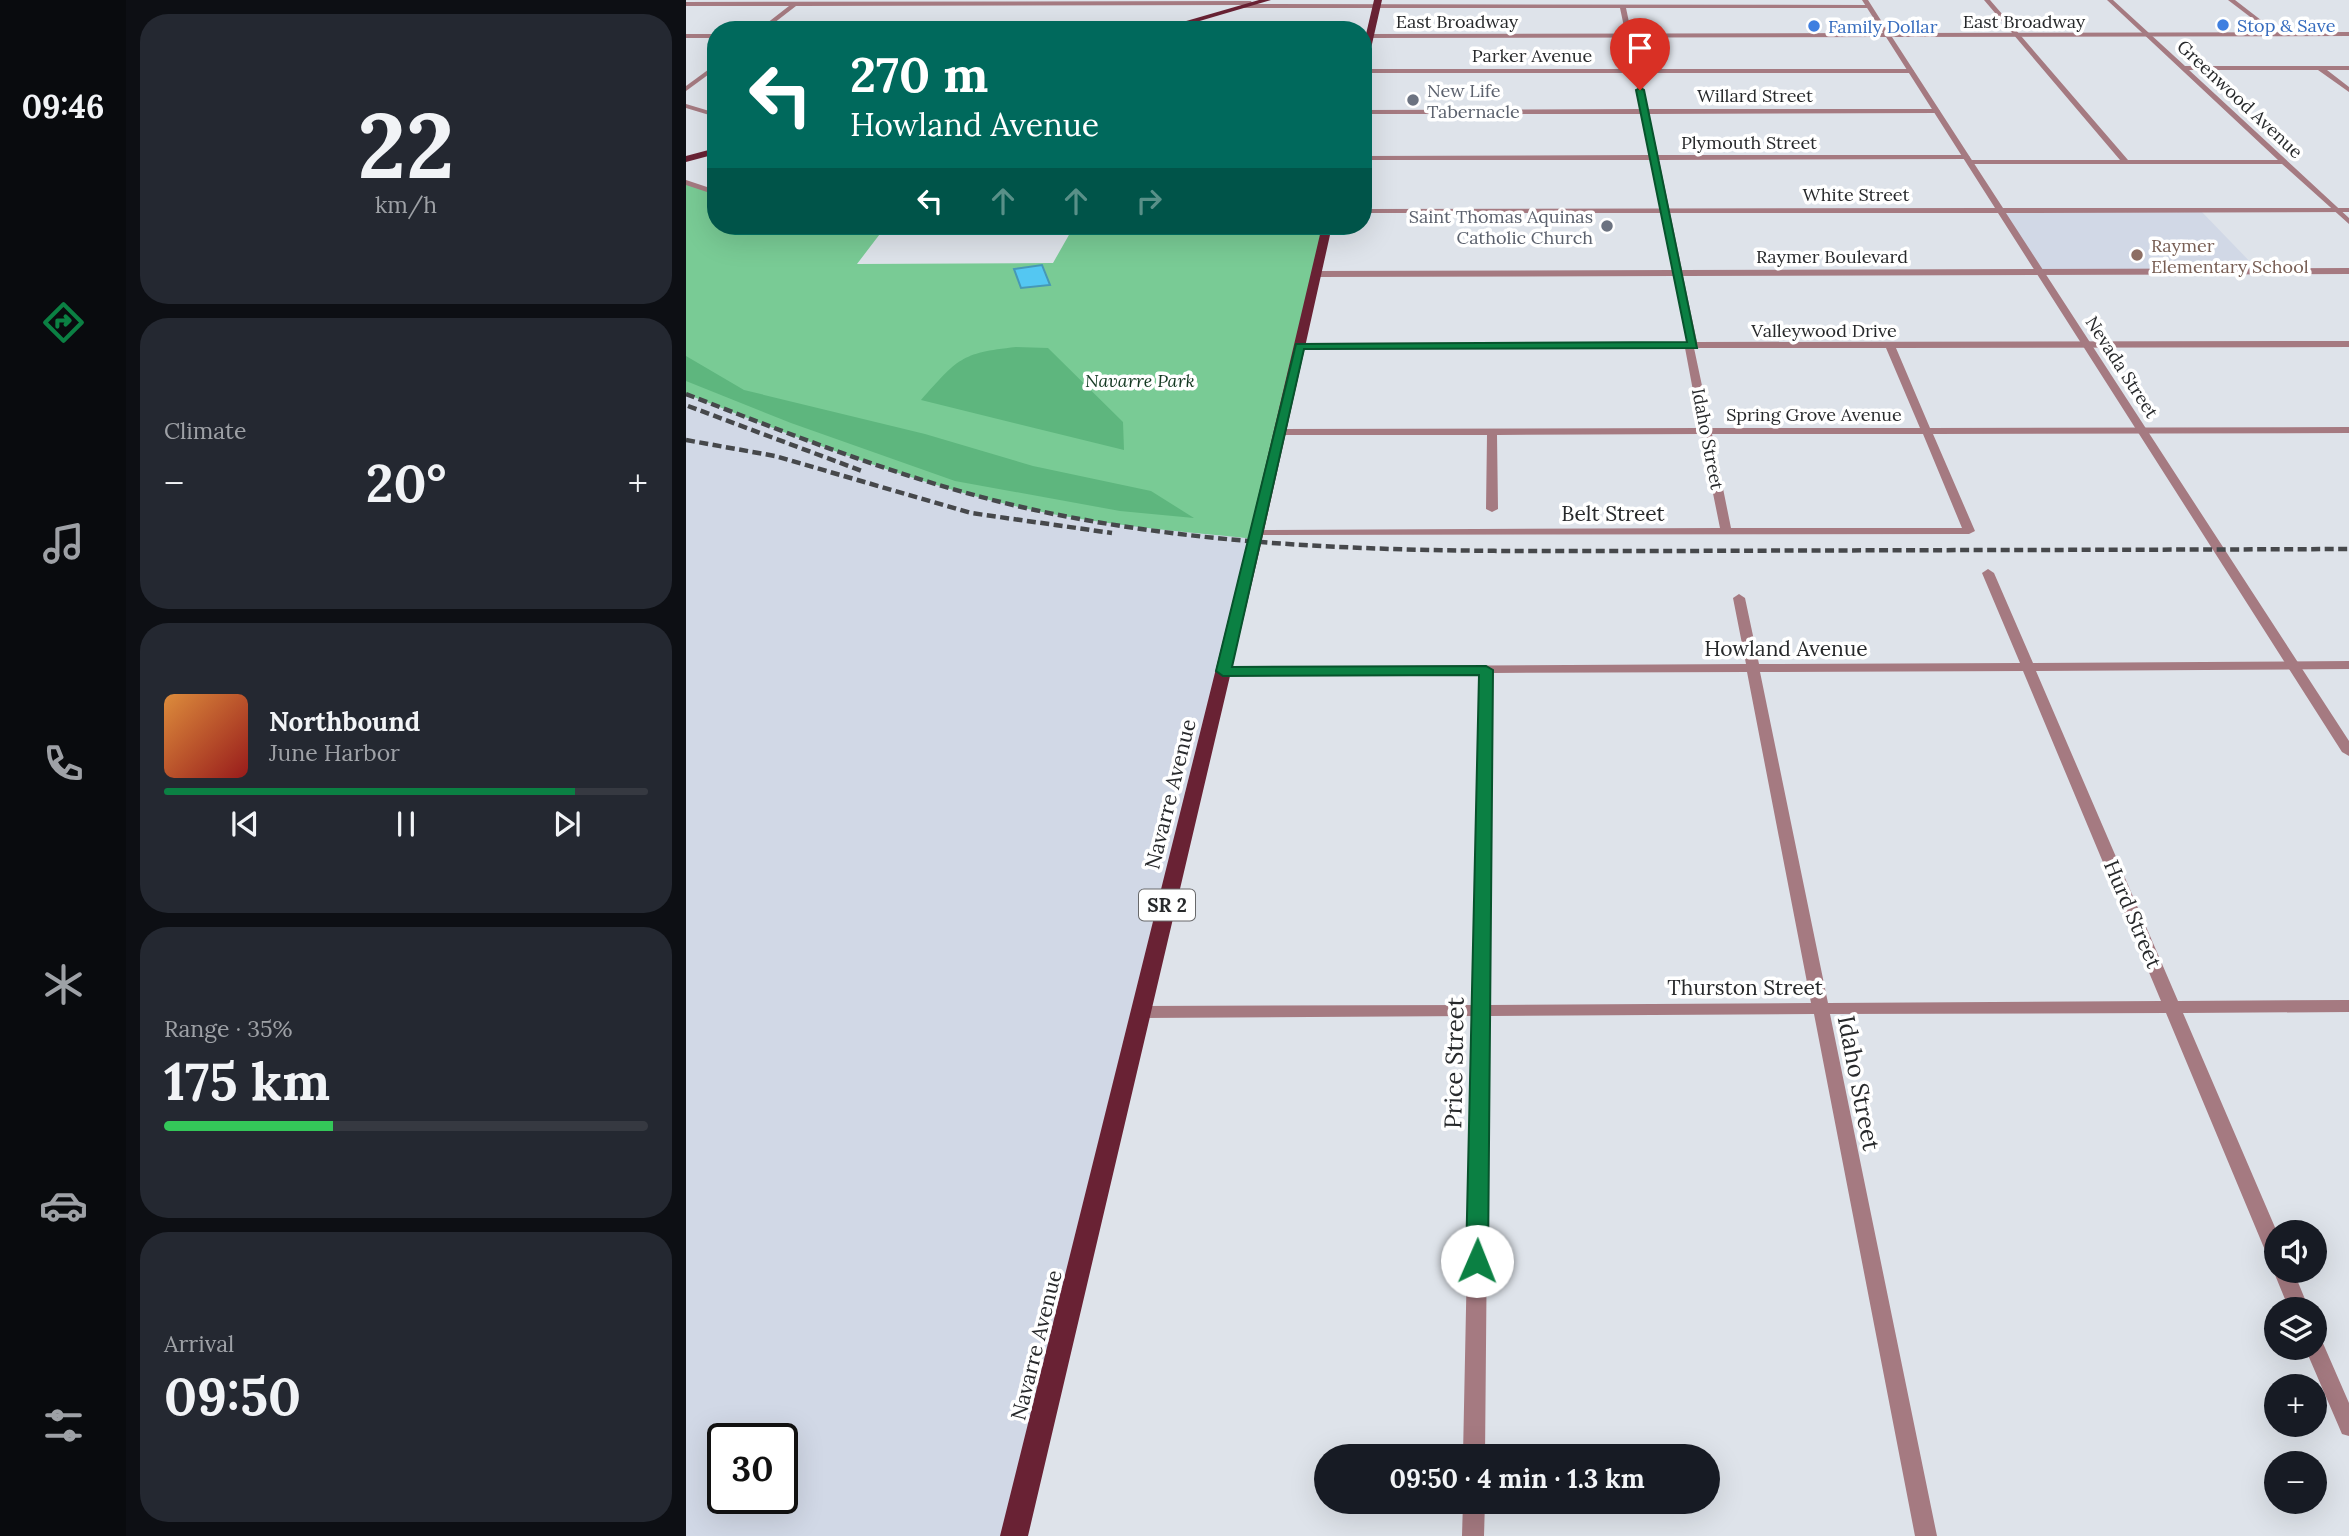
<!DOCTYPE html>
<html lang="en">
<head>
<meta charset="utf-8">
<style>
  :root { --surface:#171b24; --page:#242831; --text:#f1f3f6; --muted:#9ea1a6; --line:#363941; --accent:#0b8043 }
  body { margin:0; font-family:Lora,serif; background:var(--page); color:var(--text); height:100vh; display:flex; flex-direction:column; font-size:26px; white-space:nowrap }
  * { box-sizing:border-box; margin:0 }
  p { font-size:23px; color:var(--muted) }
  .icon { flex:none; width:38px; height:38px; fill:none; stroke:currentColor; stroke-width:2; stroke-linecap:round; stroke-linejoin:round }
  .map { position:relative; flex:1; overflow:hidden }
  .details { display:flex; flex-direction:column; gap:14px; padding:14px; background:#0d0f14; width:560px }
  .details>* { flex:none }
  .banner { position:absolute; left:21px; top:21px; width:665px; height:214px; border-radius:28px; box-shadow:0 7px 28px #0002; background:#00695c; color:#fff; overflow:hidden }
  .controls { position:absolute; left:1578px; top:1220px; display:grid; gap:14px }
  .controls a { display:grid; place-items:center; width:63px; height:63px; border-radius:50%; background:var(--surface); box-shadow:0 7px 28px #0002; font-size:35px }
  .speed { position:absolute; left:21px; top:1423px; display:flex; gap:14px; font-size:35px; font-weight:700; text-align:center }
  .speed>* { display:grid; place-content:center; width:91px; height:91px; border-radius:50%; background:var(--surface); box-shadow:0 7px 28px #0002; line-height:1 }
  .speed .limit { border:4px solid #111; border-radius:10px; background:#fff; color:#111 }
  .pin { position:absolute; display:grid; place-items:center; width:60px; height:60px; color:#fff; margin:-72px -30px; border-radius:50% 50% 50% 0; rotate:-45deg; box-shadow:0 0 7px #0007 }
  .pin .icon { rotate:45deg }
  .me { position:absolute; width:77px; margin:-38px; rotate:1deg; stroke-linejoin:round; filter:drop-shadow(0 0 5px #0008) }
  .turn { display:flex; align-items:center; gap:24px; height:147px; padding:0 28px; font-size:32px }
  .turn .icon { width:91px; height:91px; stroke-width:2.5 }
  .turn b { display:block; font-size:49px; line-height:60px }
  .lanes { display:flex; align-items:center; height:66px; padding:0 28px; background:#0003; justify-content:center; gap:35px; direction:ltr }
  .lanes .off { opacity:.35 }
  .big { font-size:52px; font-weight:800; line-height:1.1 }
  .details .widget { flex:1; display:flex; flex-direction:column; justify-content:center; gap:10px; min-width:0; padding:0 24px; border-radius:28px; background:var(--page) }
  .details .dial { align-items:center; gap:0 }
  .dial b { font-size:91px; line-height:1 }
  .song { display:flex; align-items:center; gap:21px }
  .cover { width:84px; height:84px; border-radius:10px; background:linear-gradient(135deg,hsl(30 70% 55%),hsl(0 70% 35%)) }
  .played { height:7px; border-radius:4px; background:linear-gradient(90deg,var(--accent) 85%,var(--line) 85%) }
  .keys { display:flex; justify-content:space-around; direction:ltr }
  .heat { display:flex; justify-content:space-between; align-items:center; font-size:38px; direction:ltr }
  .charge { height:10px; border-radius:5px; background:linear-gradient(90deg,#34c759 35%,var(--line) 0) }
  .trip { position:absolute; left:628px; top:1444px; width:406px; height:70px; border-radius:35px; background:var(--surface); box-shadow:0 7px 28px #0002; font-weight:800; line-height:70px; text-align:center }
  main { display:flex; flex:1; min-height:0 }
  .dock { display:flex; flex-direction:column; width:126px; justify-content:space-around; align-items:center; background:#090b0e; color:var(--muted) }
  .dock .icon { width:49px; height:49px }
  .dock .current { color:var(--accent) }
  .dock b { font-size:32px; color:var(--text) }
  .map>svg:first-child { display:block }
  .built { fill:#d1d8e6; fill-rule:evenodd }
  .green { fill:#79cb95 }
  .forest { fill:#5eb67e }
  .water { fill:#54c7f2; stroke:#4698b6; stroke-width:2 }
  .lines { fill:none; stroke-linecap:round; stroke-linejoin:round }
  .minor { fill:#a57a81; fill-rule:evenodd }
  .tertiary { fill:#a57a81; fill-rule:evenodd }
  .primary { fill:#692234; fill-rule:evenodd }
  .rail { stroke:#46484b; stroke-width:4.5; stroke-dasharray:9 4.5; stroke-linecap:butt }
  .route { fill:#0b8043; stroke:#07532c; stroke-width:2 }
  .shop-dot { fill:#3f7fe0; stroke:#fff; stroke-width:2.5 }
  .worship-dot { fill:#6b7280; stroke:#fff; stroke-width:2.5 }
  .education-dot { fill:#8d6e63; stroke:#fff; stroke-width:2.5 }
  .labels { text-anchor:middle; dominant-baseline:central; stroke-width:7; stroke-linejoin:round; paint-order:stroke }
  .far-street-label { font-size:18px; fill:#27292b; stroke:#fff }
  .far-shop-label { font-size:18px; fill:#366cbe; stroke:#fff; text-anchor:start }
  .far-worship-label { font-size:18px; fill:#5b616d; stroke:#fff; text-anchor:start }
  .far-education-label { font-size:18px; fill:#785e54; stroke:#fff; text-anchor:start }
  .far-park-label { font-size:18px; font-style:italic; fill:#143922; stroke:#fff }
  .shield { fill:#fff; stroke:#68696b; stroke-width:2 }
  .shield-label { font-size:19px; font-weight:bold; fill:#27292b }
  .street-label { font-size:21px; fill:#27292b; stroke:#fff }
  .near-street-label { font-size:24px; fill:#27292b; stroke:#fff }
</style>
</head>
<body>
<main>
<nav class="dock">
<b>09:46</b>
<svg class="icon current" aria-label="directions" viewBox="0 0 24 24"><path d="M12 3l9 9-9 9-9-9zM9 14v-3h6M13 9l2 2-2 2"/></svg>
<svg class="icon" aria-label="music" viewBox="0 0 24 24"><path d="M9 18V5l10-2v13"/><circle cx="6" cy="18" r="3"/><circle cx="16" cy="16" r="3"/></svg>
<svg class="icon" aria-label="phone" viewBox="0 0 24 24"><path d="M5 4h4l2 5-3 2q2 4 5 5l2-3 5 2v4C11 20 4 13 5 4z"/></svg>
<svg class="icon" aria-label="climate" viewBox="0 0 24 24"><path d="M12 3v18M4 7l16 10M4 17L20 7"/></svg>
<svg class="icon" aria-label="car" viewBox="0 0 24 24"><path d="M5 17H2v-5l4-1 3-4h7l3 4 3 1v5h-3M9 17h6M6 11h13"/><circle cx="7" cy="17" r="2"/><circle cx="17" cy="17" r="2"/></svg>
<svg class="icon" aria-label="filters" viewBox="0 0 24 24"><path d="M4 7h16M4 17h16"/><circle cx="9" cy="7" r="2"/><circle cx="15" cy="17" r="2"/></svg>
</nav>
<section class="details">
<div class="widget dial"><b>22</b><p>km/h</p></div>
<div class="widget"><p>Climate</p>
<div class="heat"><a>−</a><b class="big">20°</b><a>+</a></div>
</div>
<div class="widget">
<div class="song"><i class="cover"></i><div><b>Northbound</b><p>June Harbor</p></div></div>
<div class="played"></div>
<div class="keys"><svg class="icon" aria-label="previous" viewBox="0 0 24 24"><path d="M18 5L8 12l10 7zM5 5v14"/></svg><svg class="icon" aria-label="pause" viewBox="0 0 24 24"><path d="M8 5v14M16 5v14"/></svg><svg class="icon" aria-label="next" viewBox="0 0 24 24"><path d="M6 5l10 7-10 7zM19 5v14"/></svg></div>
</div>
<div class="widget"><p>Range · 35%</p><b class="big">175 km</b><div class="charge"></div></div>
<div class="widget"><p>Arrival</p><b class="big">09:50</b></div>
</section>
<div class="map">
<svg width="1663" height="1536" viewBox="0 0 1663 1536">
  <rect width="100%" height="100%" fill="#dee3ea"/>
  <g class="built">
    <polygon points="1314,210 1514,210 1573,271 1354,272"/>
    <path d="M 0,394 L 37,409 L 387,517 L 569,539 L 328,1536 L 0,1536 ZM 37,1438 L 96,1438 L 96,1498 L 37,1498 Z"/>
  </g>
  <path class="green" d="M 0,182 L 30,193 L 30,226 L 200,226 L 171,264 L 367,263 L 388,226 L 641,226 L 569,539 C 492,531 414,525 337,508 C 222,482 110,437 0,394 Z"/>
  <g class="forest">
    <path d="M 330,347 L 362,348 L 437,422 L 438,450 L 235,400 C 272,359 274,353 330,347 Z"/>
    <polygon points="0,356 58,390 239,434 347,466 465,491 508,518 434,511 269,481 105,423 0,381"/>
  </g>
  <polygon class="water" points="356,265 364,285 335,288 328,269"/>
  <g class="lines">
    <g class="minor">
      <polygon points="1298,0 1304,0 1442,160 1592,160 1421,0 1427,0 1499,66 1663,66 1663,70 1641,70 1663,87 1663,92 1632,70 1503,70 1663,218 1663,224 1596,164 1281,164 1281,160 1434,160"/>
      <polygon points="1542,0 1549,0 1593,34 1588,35"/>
      <path d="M 565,1 L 567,4 L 1185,5 L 1183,8 L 940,8 L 953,69 L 1225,69 L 1228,71 L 1225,73 L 954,73 L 962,109 L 1250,109 L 1254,111 L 1250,113 L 963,114 L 972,155 L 1280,155 L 1284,157 L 1280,159 L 973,160 L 996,270 L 1663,268 L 1663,274 L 997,276 L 1011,342 L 1663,341 L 1663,347 L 1210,348 L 1244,428 L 1663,427 L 1663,433 L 1247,434 L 1289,531 L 1283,534 L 567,535 L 567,531 L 571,530 L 1034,528 L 1015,434 L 811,435 L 812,509 L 806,512 L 800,509 L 801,435 L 594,435 L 589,432 L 594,429 L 1014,428 L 999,348 L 613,349 L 608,346 L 613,343 L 1002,342 L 988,276 L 630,277 L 626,274 L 630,271 L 987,270 L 965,160 L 677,160 L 677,156 L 964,155 L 956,114 L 677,114 L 677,110 L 955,109 L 948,73 L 677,73 L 677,69 L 947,69 L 934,8 L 558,8 L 556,5 L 110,6 L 79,30 L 72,30 L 103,6 L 0,6 L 0,2 ZM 1008,348 L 1200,348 L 1234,428 L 1025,428 ZM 1026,434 L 1237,434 L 1276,528 L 1045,528 Z"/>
      <polygon points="30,64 30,69 0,91 0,86"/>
      <polygon points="0,104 30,113 30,117 0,108"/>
      <path d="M 1302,569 L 1308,573 L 1347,663 L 1663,661 L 1663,669 L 1350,671 L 1492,1001 L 1663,1000 L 1663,1012 L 1497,1013 L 1591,1232 L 1591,1263 L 1584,1260 L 1581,1255 L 1480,1013 L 1144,1014 L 1251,1536 L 1229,1536 L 1128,1014 L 803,1016 L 799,1456 L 777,1456 L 786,1016 L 455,1018 L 449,1016 L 447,1012 L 449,1008 L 455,1006 L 787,1005 L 793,674 L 537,675 L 531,671 L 537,667 L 1060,664 L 1047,598 L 1053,594 L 1059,598 L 1073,664 L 1334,663 L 1296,573 ZM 1337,671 L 1475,1001 L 1142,1003 L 1074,672 ZM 1061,672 L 1125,1003 L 803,1005 L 806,673 Z"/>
      <polygon points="1591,1264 1591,1270 1607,1270 1623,1309 1603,1309 1587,1270"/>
      <polygon points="1629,1339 1636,1341 1663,1403 1663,1436 1656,1434 1619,1348 1629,1348"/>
      <polygon points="777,1502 799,1502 798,1536 776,1536"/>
    </g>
    <g class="tertiary">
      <polygon points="1176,0 1182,0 1203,33 1663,32 1663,36 1206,37 1317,208 1663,208 1663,212 1320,213 1663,741 1663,756 1656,752 1312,213 677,213 677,209 1309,208 1200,37 677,38 677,34 1197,33"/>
      <rect x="0" y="34" width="30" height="4"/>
      <polygon points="0,180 30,190 30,195 0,185"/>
    </g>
    <g class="primary">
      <polygon points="573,0 585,0 483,30 469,30"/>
      <polygon points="688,0 696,0 681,66 677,68 677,47"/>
      <polygon points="30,148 30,154 0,162 0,156"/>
      <polygon points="636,226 646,226 575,544 342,1536 314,1536 561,544"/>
    </g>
    <g class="rail">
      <path d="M 0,394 C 124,442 247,491 378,516 C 578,555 783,551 986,551 C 1211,550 1437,550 1663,549"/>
      <polyline points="2,406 176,471"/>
      <polyline points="0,440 89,456 285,513 426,533"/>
    </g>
  </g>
  <polygon class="route" points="954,88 958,90 1011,348 618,349 546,667 800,666 807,670 802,1261 799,1268 791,1270 783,1268 780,1261 793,675 537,676 530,671 610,344 1001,342 950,90"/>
  <g class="shop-dot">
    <circle cx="1537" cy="25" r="7"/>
    <circle cx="1128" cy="26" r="7"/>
  </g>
  <g class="worship-dot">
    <circle cx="727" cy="100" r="7"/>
    <circle cx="921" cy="226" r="7"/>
  </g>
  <circle class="education-dot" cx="1451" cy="255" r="7"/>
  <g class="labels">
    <g class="far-street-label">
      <text x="771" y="21">East Broadway</text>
      <text x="1338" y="21">East Broadway</text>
      <text x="846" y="55">Parker Avenue</text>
      <text x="1069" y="95">Willard Street</text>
      <text transform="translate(1554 99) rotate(43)">Greenwood Avenue</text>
      <text x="1063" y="142">Plymouth Street</text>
      <text x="1170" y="194">White Street</text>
      <text x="1146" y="256">Raymer Boulevard</text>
      <text x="1138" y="330">Valleywood Drive</text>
      <text transform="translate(1436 367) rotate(57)">Nevada Street</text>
      <text x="1128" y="414">Spring Grove Avenue</text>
      <text transform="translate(1022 439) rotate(79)">Idaho Street</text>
    </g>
    <g class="far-shop-label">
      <text x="1551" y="25">Stop &amp; Save</text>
      <text x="1142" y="26">Family Dollar</text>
    </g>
    <g class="far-worship-label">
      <text x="741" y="90">New Life<tspan x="741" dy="21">Tabernacle</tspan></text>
      <text x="907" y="216" text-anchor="end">Saint Thomas Aquinas<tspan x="907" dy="21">Catholic Church</tspan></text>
    </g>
    <g class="far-education-label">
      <text x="1465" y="245">Raymer<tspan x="1465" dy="21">Elementary School</tspan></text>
    </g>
    <g class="far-park-label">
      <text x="454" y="380">Navarre Park</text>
    </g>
    <rect class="shield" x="453" y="889.5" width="56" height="31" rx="5"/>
    <g class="shield-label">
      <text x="481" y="905">SR 2</text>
    </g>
    <g class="street-label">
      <text x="927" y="513">Belt Street</text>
      <text x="1100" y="648">Howland Avenue</text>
      <text transform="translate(484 794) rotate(-76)">Navarre Avenue</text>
      <text transform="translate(1447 914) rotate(67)">Hurd Street</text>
      <text x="1059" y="987">Thurston Street</text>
      <text transform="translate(350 1345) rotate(-76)">Navarre Avenue</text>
    </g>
    <g class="near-street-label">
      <text transform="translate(768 1063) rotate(-89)">Price Street</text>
      <text transform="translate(1173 1083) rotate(79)">Idaho Street</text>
    </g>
  </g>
</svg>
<div class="controls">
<a><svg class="icon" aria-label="sound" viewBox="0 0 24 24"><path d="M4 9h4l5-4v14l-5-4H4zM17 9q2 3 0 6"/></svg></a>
<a><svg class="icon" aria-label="layers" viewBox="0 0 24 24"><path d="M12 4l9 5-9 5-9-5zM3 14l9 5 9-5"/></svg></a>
<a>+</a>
<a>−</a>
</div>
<div class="speed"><div class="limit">30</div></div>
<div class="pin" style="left:954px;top:90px;background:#d93025"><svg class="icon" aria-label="arrive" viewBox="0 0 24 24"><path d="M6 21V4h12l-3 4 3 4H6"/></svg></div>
<svg class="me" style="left:791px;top:1261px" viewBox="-20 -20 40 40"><circle r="19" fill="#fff"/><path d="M0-13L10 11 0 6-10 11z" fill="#0b8043"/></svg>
<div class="trip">09:50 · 4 min · 1.3 km</div>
<div class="banner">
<div class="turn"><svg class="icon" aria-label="left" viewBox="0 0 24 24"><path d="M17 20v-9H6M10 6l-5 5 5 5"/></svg><div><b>270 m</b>Howland Avenue</div></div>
<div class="lanes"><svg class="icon" aria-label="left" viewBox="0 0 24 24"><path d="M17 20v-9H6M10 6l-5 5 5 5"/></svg><svg class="icon off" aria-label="ahead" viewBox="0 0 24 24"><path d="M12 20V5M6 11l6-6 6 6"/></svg><svg class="icon off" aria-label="ahead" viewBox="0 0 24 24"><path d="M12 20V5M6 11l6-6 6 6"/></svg><svg class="icon off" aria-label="right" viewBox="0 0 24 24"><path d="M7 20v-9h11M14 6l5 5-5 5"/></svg></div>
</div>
</div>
</main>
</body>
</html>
